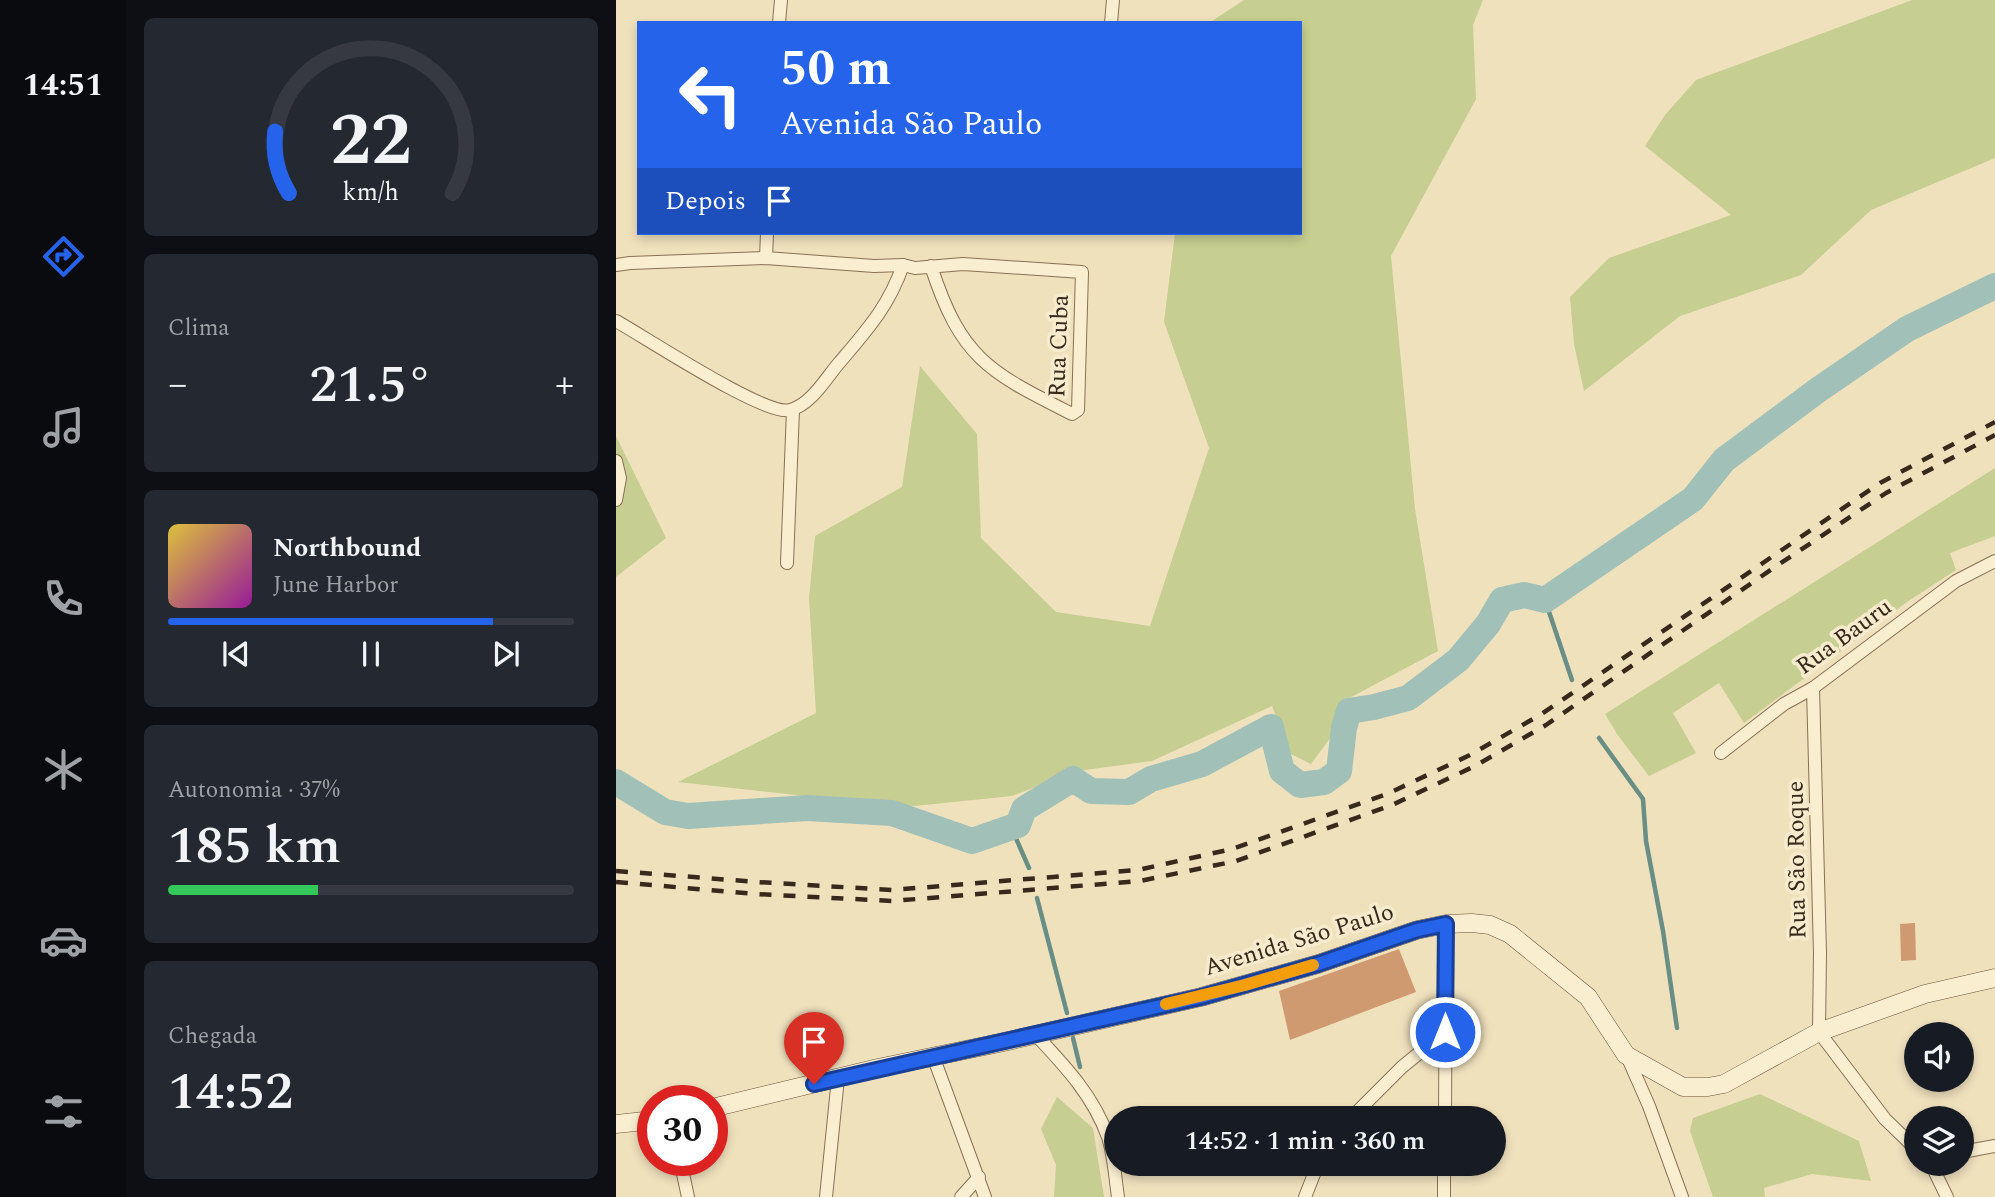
<!DOCTYPE html>
<html lang="pt">
<head>
<meta charset="utf-8">
<style>
  :root { --surface:#171b24; --page:#242831; --text:#f1f3f6; --muted:#9ea1a6; --line:#363941; --accent:#2563eb }
  body { margin:0; font-family:Spectral,serif; background:var(--page); color:var(--text); height:100vh; display:flex; flex-direction:column; font-size:26px; white-space:nowrap }
  * { box-sizing:border-box; margin:0 }
  p { font-size:23px; color:var(--muted) }
  .icon { flex:none; width:38px; height:38px; fill:none; stroke:currentColor; stroke-width:2; stroke-linecap:round; stroke-linejoin:round }
  .map { position:relative; flex:1; overflow:hidden }
  .panel { display:flex; flex-direction:column; gap:18px; padding:18px; background:#0d0f14; width:490px }
  .panel>* { flex:none }
  .guide { position:absolute; left:21px; top:21px; width:665px; height:214px; border-radius:0px; box-shadow:0 4px 10px #0003; background:#2563eb; color:#fff; overflow:hidden }
  .controls { position:absolute; left:1288px; top:1022px; display:grid; gap:14px }
  .controls a { display:grid; place-items:center; width:70px; height:70px; border-radius:50%; background:var(--surface); box-shadow:0 4px 10px #0003; font-size:35px }
  .speed { position:absolute; left:21px; top:1085px; display:flex; gap:14px; font-size:35px; font-weight:700; text-align:center }
  .speed>* { display:grid; place-content:center; width:91px; height:91px; border-radius:50%; background:var(--surface); box-shadow:0 4px 10px #0003; line-height:1 }
  .speed .limit { border:10px solid #d22; background:#fff; color:#111 }
  .pin { position:absolute; display:grid; place-items:center; width:60px; height:60px; color:#fff; margin:-72px -30px; border-radius:50% 50% 50% 0; rotate:-45deg; box-shadow:0 0 7px #0007 }
  .pin .icon { rotate:45deg }
  .me { position:absolute; width:77px; margin:-38px; rotate:0deg; stroke-linejoin:round; filter:drop-shadow(0 0 5px #0008) }
  .turn { display:flex; align-items:center; gap:24px; height:147px; padding:0 28px; font-size:32px }
  .turn .icon { width:91px; height:91px; stroke-width:2.5 }
  .turn b { display:block; font-size:49px; line-height:60px }
  .then { display:flex; align-items:center; height:66px; padding:0 28px; background:#0003; gap:14px; font-size:26px }
  .big { font-size:52px; font-weight:600; line-height:1.1 }
  .panel .widget { flex:1; display:flex; flex-direction:column; justify-content:center; gap:10px; min-width:0; padding:0 24px; border-radius:10px; background:var(--page) }
  .panel .dial { align-items:center; gap:0 }
  .dial svg { height:182px; overflow:visible; fill:none; stroke:var(--line); stroke-width:7; stroke-linecap:round; text-anchor:middle }
  .dial text { fill:var(--text); stroke:none }
  .song { display:flex; align-items:center; gap:21px }
  .cover { width:84px; height:84px; border-radius:10px; background:linear-gradient(135deg,hsl(50 70% 55%),hsl(300 70% 35%)) }
  .played { height:7px; border-radius:4px; background:linear-gradient(90deg,var(--accent) 80%,var(--line) 80%) }
  .keys { display:flex; justify-content:space-around; direction:ltr }
  .heat { display:flex; justify-content:space-between; align-items:center; font-size:38px; direction:ltr }
  .charge { height:10px; border-radius:5px; background:linear-gradient(90deg,#34c759 37%,var(--line) 0) }
  .trip { position:absolute; left:488px; top:1106px; width:402px; height:70px; border-radius:35px; background:var(--surface); box-shadow:0 4px 10px #0003; font-weight:600; line-height:70px; text-align:center }
  main { display:flex; flex:1; min-height:0 }
  .tabs { display:flex; flex-direction:column; width:126px; justify-content:space-around; align-items:center; background:#090b0e; color:var(--muted) }
  .tabs .icon { width:49px; height:49px }
  .tabs .current { color:var(--accent) }
  .tabs b { font-size:32px; color:var(--text) }
  .map>svg:first-child { display:block }
  .green { fill:#c6ce91 }
  .lines { fill:none; stroke-linecap:round; stroke-linejoin:round }
  .stream { stroke:#688e86; stroke-width:4.5 }
  .river { stroke:#a1c1b8; stroke-width:26 }
  .building { fill:#d09a71 }
  .street-casing { stroke:#887155; stroke-width:14 }
  .secondary-casing { stroke:#6a5239; stroke-width:19 }
  .street { stroke:#faeed0; stroke-width:12 }
  .secondary { stroke:#faeed0; stroke-width:18 }
  .rail { stroke:#37291b; stroke-width:4.5; stroke-dasharray:12 12; stroke-linecap:butt }
  .route-casing { stroke:#184099; stroke-width:18 }
  .route { stroke:#2563eb; stroke-width:12 }
  .slow { stroke:#f59e0b; stroke-width:12 }
  .labels { text-anchor:middle; dominant-baseline:central; stroke-width:7; stroke-linejoin:round; paint-order:stroke }
  .street-label { font-size:24px; fill:#37291b; stroke:#f7ebcd }
</style>
</head>
<body>
<main>
<nav class="tabs">
<b>14:51</b>
<svg class="icon current" aria-label="directions" viewBox="0 0 24 24"><path d="M12 3l9 9-9 9-9-9zM9 14v-3h6M13 9l2 2-2 2"/></svg>
<svg class="icon" aria-label="music" viewBox="0 0 24 24"><path d="M9 18V5l10-2v13"/><circle cx="6" cy="18" r="3"/><circle cx="16" cy="16" r="3"/></svg>
<svg class="icon" aria-label="phone" viewBox="0 0 24 24"><path d="M5 4h4l2 5-3 2q2 4 5 5l2-3 5 2v4C11 20 4 13 5 4z"/></svg>
<svg class="icon" aria-label="climate" viewBox="0 0 24 24"><path d="M12 3v18M4 7l16 10M4 17L20 7"/></svg>
<svg class="icon" aria-label="car" viewBox="0 0 24 24"><path d="M5 17H2v-5l4-1 3-4h7l3 4 3 1v5h-3M9 17h6M6 11h13"/><circle cx="7" cy="17" r="2"/><circle cx="17" cy="17" r="2"/></svg>
<svg class="icon" aria-label="filters" viewBox="0 0 24 24"><path d="M4 7h16M4 17h16"/><circle cx="9" cy="7" r="2"/><circle cx="15" cy="17" r="2"/></svg>
</nav>
<section class="panel">
<div class="widget dial"><svg viewBox="0 0 100 80">
<path d="M14 69A42 42 0 1 1 86 69"/>
<path d="M14 69A42 42 0 0 1 8 42" stroke="#2563eb"/>
<text x="50" y="56" font-size="32" font-weight="700">22</text>
<text x="50" y="72" font-size="11">km/h</text>
</svg></div>
<div class="widget"><p>Clima</p>
<div class="heat"><a>−</a><b class="big">21.5°</b><a>+</a></div>
</div>
<div class="widget">
<div class="song"><i class="cover"></i><div><b>Northbound</b><p>June Harbor</p></div></div>
<div class="played"></div>
<div class="keys"><svg class="icon" aria-label="previous" viewBox="0 0 24 24"><path d="M18 5L8 12l10 7zM5 5v14"/></svg><svg class="icon" aria-label="pause" viewBox="0 0 24 24"><path d="M8 5v14M16 5v14"/></svg><svg class="icon" aria-label="next" viewBox="0 0 24 24"><path d="M6 5l10 7-10 7zM19 5v14"/></svg></div>
</div>
<div class="widget"><p>Autonomia · 37%</p><b class="big">185 km</b><div class="charge"></div></div>
<div class="widget"><p>Chegada</p><b class="big">14:52</b></div>
</section>
<div class="map">
<svg width="1379" height="1197" viewBox="0 0 1379 1197">
  <rect width="100%" height="100%" fill="#f0e1bd"/>
  <g class="green">
    <polygon points="628,0 867,0 857,25 860,99 775,256 799,509 822,651 724,703 721,729 695,764 675,754 656,706 536,761 461,771 396,796 289,807 62,782 200,713 193,598 199,536 286,487 304,366 361,434 365,538 440,612 534,626 593,448 548,322 559,233 684,233 684,23 593,23"/>
    <polygon points="1296,0 1379,0 1379,158 1255,210 1185,275 1064,316 968,391 958,344 954,297 993,258 1115,215 1029,146 1049,115 1080,80"/>
    <polygon points="0,436 50,538 0,577"/>
    <polygon points="1379,468 1379,536 1334,553 1340,570 1291,602 1128,723 1103,683 1057,713 1080,753 1033,776 1001,734 989,714"/>
    <polygon points="1144,1094 1243,1141 1255,1181 1196,1174 1148,1188 1149,1197 1097,1197 1074,1131 1077,1118"/>
    <polygon points="441,1097 477,1128 488,1197 438,1197 440,1165 425,1129"/>
  </g>
  <g class="lines">
    <g class="stream">
      <polyline points="929,600 956,680"/>
      <polyline points="983,738 1027,799 1030,841 1047,931 1061,1028"/>
      <polyline points="395,827 413,868"/>
      <polyline points="421,898 451,1013"/>
      <polyline points="457,1038 464,1067"/>
    </g>
    <polyline class="river" points="0,782 49,812 72,816 191,808 276,813 356,841 402,825 408,809 457,779 475,791 513,792 535,779 586,764 655,727 666,771 684,785 708,782 723,771 728,728 733,711 758,707 792,698 842,660 872,624 886,600 908,595 929,600 1077,499 1108,460 1202,390 1291,329 1379,286"/>
  </g>
  <g class="building">
    <polygon points="1299,923 1300,960 1285,961 1284,924"/>
    <polygon points="783,949 800,992 674,1040 663,991"/>
  </g>
  <g class="lines">
    <g class="street-casing">
      <g id="street">
        <polyline points="163,23 165,0"/>
        <polyline points="495,23 497,0"/>
        <polyline points="150,258 151,233"/>
        <path d="M 0,265 L 14,263 L 150,258 L 258,266 L 287,265 L 299,268 L 347,264 L 466,272 L 462,410 L 456,414 C 373,372 345,359 315,266"/>
        <path d="M 0,321 C 29,337 150,417 174,410 C 195,405 210,378 223,363 C 251,330 273,306 287,265"/>
        <polyline points="0,461 4,478 0,500"/>
        <polyline points="171,563 177,410"/>
        <polyline points="1197,688 1204,953 1203,1032 1269,1119 1300,1149"/>
        <polyline points="1105,753 1168,704 1197,688 1340,581 1379,561"/>
        <path d="M 419,1034 C 448,1065 477,1095 492,1137 C 498,1156 499,1177 502,1197"/>
        <polyline points="317,1056 369,1197"/>
        <polyline points="1011,1056 1033,1106 1066,1197"/>
        <polyline points="735,1118 786,1067 829,1032"/>
        <polyline points="829,1118 830,924"/>
        <polyline points="1346,1152 1379,1146"/>
        <polyline points="64,1160 72,1197"/>
        <polyline points="1315,1164 1331,1197"/>
        <polyline points="210,1197 222,1078"/>
        <polyline points="345,1197 363,1177"/>
        <polyline points="689,1197 702,1164"/>
        <polyline points="828,1197 828,1164"/>
      </g>
    </g>
    <g class="secondary-casing">
      <g id="secondary">
        <polyline points="96,1108 262,1068 383,1043 585,997 702,964 801,930 830,924 856,923 874,925 894,934 972,997 1010,1055 1067,1087 1092,1087 1108,1084 1203,1032 1309,994 1379,978"/>
        <polyline points="0,1124 37,1120"/>
      </g>
    </g>
    <use href="#street" class="street"/>
    <use href="#secondary" class="secondary"/>
    <g class="rail">
      <polyline points="0,871 141,882 276,890 522,870 616,849 771,794 854,755 924,715 1264,483 1379,422"/>
      <polyline points="0,882 140,894 276,901 524,881 620,861 776,805 859,766 930,725 1156,569 1270,493 1379,435"/>
    </g>
  </g>
  <g class="lines">
    <g class="route-casing">
      <polyline id="route" points="198,1084 585,997 702,964 801,930 830,924 829,1032"/>
    </g>
    <use href="#route" class="route"/>
    <polyline class="slow" points="550,1004 629,985 697,965"/>
  </g>
  <g class="labels">
    <g class="street-label">
      <text transform="translate(443 346) rotate(-88)">Rua Cuba</text>
      <text transform="translate(1228 637) rotate(-36)">Rua Bauru</text>
      <text transform="translate(1181 860) rotate(-91)">Rua São Roque</text>
      <text transform="translate(683 940) rotate(-17)">Avenida São Paulo</text>
    </g>
  </g>
</svg>
<div class="controls">
<a><svg class="icon" aria-label="sound" viewBox="0 0 24 24"><path d="M4 9h4l5-4v14l-5-4H4zM17 9q2 3 0 6"/></svg></a>
<a><svg class="icon" aria-label="layers" viewBox="0 0 24 24"><path d="M12 4l9 5-9 5-9-5zM3 14l9 5 9-5"/></svg></a>
</div>
<div class="speed"><div class="limit">30</div></div>
<div class="pin" style="left:198px;top:1084px;background:#d93025"><svg class="icon" aria-label="arrive" viewBox="0 0 24 24"><path d="M6 21V4h12l-3 4 3 4H6"/></svg></div>
<svg class="me" style="left:829px;top:1032px" viewBox="-20 -20 40 40"><circle r="17" fill="#2563eb" stroke="#fff" stroke-width="3"/><path d="M0-11L8 9 0 5-8 9z" fill="#fff"/></svg>
<div class="trip">14:52 · 1 min · 360 m</div>
<div class="guide">
<div class="turn"><svg class="icon" aria-label="left" viewBox="0 0 24 24"><path d="M17 20v-9H6M10 6l-5 5 5 5"/></svg><div><b>50 m</b>Avenida São Paulo</div></div>
<div class="then">Depois<svg class="icon" aria-label="arrive" viewBox="0 0 24 24"><path d="M6 21V4h12l-3 4 3 4H6"/></svg></div>
</div>
</div>
</main>
</body>
</html>
